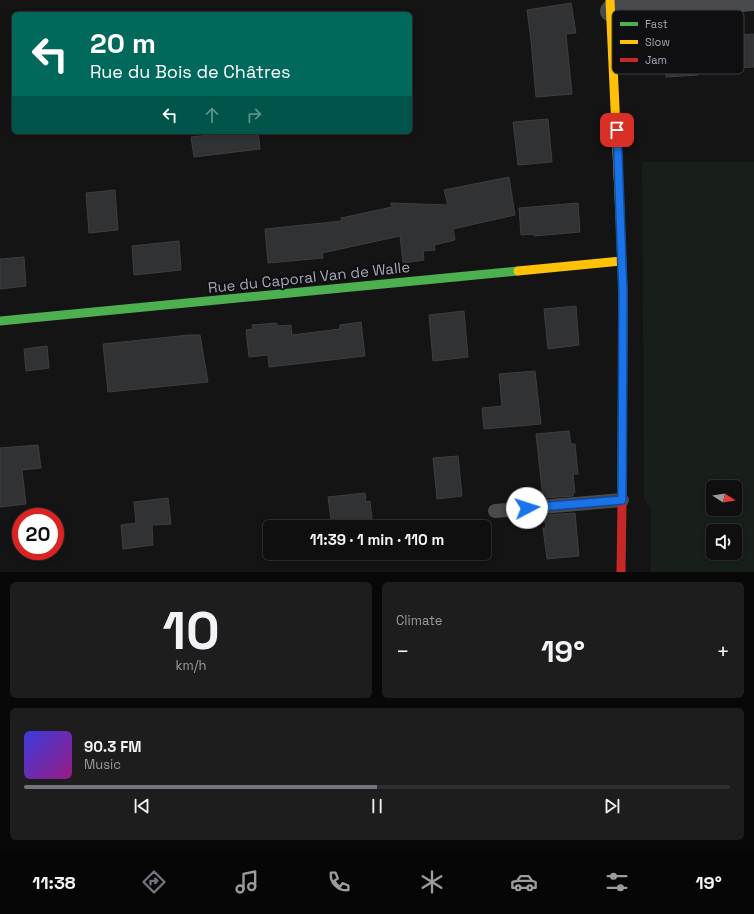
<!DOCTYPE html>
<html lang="en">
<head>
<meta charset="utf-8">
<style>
  :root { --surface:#0f0f0f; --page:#1d1d1d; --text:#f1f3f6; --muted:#9b9c9e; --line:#2f2f2f; --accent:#72747e }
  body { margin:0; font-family:"Space Grotesk",sans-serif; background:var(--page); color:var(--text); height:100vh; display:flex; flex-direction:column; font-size:15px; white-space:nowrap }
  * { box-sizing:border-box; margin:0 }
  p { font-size:13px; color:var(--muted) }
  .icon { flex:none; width:22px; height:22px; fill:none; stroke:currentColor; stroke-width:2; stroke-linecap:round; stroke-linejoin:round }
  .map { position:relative; height:572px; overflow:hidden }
  .panel { display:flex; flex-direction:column; gap:10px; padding:10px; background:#080808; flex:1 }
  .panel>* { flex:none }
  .banner { position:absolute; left:12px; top:12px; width:400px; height:122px; border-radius:6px; box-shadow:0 2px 6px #0003,0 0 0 1px var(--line); background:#00695c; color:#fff; overflow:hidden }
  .needle { width:26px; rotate:102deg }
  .fabs { position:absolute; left:706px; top:480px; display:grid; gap:8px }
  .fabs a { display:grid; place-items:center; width:36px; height:36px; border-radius:6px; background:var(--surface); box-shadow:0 2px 6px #0003,0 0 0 1px var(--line); font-size:20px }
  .speed { position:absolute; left:12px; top:508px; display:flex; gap:8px; font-size:20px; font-weight:700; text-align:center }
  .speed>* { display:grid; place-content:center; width:52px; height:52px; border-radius:50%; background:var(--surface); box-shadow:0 2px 6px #0003,0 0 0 1px var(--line); line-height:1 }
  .speed .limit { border:6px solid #d22; background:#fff; color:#111 }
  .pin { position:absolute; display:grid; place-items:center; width:34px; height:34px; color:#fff; margin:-17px; border-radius:8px; box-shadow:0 2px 6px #0006 }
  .me { position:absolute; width:44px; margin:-22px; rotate:85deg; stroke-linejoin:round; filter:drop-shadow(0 0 3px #0008) }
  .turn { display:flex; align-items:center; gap:14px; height:84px; padding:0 12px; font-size:18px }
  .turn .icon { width:52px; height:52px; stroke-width:2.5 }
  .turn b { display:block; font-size:28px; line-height:34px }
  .lanes { display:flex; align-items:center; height:38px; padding:0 12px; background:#0003; justify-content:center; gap:20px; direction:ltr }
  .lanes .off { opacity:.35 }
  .big { font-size:30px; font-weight:700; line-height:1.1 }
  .panel .card { flex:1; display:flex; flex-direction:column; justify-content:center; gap:6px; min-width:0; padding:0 14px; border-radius:6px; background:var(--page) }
  .panel .dial { align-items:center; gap:0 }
  .dial b { font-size:52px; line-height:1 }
  .song { display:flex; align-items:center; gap:12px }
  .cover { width:48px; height:48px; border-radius:6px; background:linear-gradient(135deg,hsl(240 70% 55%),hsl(310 70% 35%)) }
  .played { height:4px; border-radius:2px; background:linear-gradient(90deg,var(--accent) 50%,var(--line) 50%) }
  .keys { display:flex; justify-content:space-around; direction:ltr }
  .heat { display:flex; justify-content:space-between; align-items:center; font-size:22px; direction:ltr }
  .panel .tiles { flex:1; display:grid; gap:10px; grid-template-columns:1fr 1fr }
  .card:last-child { grid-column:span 2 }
  .trip { position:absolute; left:263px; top:520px; width:228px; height:40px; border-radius:6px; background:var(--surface); box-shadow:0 2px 6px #0003,0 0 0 1px var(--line); font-weight:700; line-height:40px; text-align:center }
  .tabs { display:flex; height:64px; justify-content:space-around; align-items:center; background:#060606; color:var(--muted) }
  .tabs .icon { width:28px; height:28px }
  .tabs .on { color:var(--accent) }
  .tabs b { font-size:18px; color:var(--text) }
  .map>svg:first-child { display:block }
  .green { fill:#181f1a; fill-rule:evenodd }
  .building { fill:#313234; stroke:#3d3e41 }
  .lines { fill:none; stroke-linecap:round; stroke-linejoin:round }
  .lane { stroke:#484a4d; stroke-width:14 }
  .street { stroke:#484a4d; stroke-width:22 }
  .fast { stroke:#4caf50; stroke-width:9 }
  .slow { stroke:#ffc107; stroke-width:9 }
  .jam { stroke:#c62828; stroke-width:9 }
  .route-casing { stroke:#114b97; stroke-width:10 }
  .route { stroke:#1a73e8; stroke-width:7 }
  .labels { text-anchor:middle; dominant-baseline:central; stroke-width:4; stroke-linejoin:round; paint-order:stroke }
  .street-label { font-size:15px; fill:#a4a8b7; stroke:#0f0e10 }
  .key { fill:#0f0e10; stroke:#3c3c42; stroke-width:1 }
  .key-label { font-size:11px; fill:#a4a8b7 }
</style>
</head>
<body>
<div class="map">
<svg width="754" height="572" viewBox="0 0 754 572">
  <rect width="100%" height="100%" fill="#141414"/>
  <path class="green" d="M 642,162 L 754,162 L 754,572 L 651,572 L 651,509 L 644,499 ZM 713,487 L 735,487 L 735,509 L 713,509 ZM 713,531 L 735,531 L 735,553 L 713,553 Z"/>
  <g class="building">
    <polygon points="571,3 576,33 566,34 572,94 536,97 531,40 527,10"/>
    <polygon points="754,34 754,67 697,70 698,75 666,77 664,46 676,45 676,39"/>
    <polygon points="548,119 552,162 518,165 513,122"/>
    <polygon points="237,132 258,132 260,149 194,157 191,137"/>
    <polygon points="509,177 515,215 453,229 455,240 434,245 435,250 423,251 424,260 403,263 400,236 322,253 323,258 268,263 265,229 342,221 341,218 392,207 391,203 448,205 444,190"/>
    <polygon points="115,190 118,230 89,233 86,193"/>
    <polygon points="578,203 580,232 534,236 534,234 521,235 519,208"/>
    <polygon points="179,241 181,270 134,275 132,246"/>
    <polygon points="24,257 26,286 0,289 0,259"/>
    <polygon points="576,306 579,345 548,349 544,309"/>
    <polygon points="464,311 468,357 433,361 429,315"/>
    <polygon points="361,322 365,356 269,367 268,355 249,357 246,330 253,329 252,325 277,323 277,326 291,325 292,335 340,329 340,325"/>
    <polygon points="189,335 200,335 208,382 108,392 103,344"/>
    <polygon points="47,346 49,368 26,371 24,349"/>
    <polygon points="535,371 541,424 484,429 482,408 502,406 499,374"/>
    <polygon points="569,431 571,444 575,444 578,474 573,474 575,493 573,493 573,496 543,498 536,434"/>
    <polygon points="38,445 41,468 22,470 26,504 0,507 0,448"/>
    <polygon points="458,456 462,496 437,499 433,458"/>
    <polygon points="365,493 366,502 370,501 373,527 332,527 328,497"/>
    <polygon points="168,498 171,524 152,525 153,545 123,549 121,525 136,523 134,502"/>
    <polygon points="575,513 579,556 547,559 543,528 546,528 544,515"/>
  </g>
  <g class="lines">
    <polyline class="lane" points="495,511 622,500"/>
    <polyline class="street" points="611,11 754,0"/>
    <g class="fast">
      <polyline points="620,216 623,293 622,502"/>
      <polyline points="0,321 518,271"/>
    </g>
    <g class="slow">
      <polyline points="610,0 620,216"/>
      <polyline points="518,271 621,261"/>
    </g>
    <polyline class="jam" points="621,572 622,502"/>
  </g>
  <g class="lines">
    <g class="route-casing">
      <polyline id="route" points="527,508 622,500 623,293 617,130"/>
    </g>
    <use href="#route" class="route"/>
  </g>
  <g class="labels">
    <g class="street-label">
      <text transform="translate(309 277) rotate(-6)">Rue du Caporal Van de Walle</text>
    </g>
  </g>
  <rect x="612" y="10" width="132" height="64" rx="6" class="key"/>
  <rect x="620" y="22" width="18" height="4" fill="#4caf50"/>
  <rect x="620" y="40" width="18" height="4" fill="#ffc107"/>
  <rect x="620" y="58" width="18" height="4" fill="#c62828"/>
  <g class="key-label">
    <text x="645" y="28">Fast</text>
    <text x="645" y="46">Slow</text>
    <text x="645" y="64">Jam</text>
  </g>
</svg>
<div class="fabs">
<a><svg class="needle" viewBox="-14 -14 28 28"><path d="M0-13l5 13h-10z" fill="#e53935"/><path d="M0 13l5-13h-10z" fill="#9b9c9e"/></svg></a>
<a><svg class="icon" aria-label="sound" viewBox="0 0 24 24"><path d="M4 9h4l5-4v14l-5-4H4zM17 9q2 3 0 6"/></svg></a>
</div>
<div class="speed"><div class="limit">20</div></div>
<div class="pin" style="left:617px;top:130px;background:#d93025"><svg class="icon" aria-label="arrive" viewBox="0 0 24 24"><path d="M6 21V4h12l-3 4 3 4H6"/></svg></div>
<svg class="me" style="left:527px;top:508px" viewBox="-20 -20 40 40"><circle r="19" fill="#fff"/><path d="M0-13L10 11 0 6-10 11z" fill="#1a73e8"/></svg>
<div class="trip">11:39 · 1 min · 110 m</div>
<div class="banner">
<div class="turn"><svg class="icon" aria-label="left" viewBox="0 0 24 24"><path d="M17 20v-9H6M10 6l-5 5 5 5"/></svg><div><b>20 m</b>Rue du Bois de Châtres</div></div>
<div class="lanes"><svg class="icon" aria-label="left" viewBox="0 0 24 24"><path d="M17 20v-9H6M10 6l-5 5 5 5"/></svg><svg class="icon off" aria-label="ahead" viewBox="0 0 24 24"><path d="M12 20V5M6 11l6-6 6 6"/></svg><svg class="icon off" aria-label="right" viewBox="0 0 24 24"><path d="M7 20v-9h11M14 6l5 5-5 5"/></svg></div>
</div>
</div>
<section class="panel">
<div class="tiles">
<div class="card dial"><b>10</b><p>km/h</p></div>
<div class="card"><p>Climate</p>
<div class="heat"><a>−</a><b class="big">19°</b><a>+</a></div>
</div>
<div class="card">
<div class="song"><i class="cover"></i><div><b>90.3 FM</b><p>Music</p></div></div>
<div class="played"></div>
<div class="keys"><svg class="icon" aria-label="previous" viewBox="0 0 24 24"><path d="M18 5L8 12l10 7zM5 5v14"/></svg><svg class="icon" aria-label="pause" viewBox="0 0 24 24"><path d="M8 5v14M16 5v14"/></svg><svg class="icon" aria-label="next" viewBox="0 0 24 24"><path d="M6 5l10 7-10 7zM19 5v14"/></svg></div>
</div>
</div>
</section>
<nav class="tabs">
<b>11:38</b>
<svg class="icon on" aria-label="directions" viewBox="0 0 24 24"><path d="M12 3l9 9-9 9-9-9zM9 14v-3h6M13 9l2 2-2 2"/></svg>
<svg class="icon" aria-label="music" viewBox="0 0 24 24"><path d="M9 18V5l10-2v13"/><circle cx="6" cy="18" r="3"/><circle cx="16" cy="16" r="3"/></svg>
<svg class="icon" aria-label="phone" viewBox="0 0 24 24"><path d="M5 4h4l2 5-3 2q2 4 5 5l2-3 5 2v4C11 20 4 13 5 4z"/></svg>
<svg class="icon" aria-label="climate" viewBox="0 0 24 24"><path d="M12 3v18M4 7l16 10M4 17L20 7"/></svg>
<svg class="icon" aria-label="car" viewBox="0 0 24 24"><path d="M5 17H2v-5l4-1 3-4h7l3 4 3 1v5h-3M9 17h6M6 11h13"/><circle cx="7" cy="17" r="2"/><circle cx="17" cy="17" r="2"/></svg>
<svg class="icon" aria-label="filters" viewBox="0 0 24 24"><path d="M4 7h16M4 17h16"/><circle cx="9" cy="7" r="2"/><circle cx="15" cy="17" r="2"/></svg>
<b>19°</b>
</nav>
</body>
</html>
